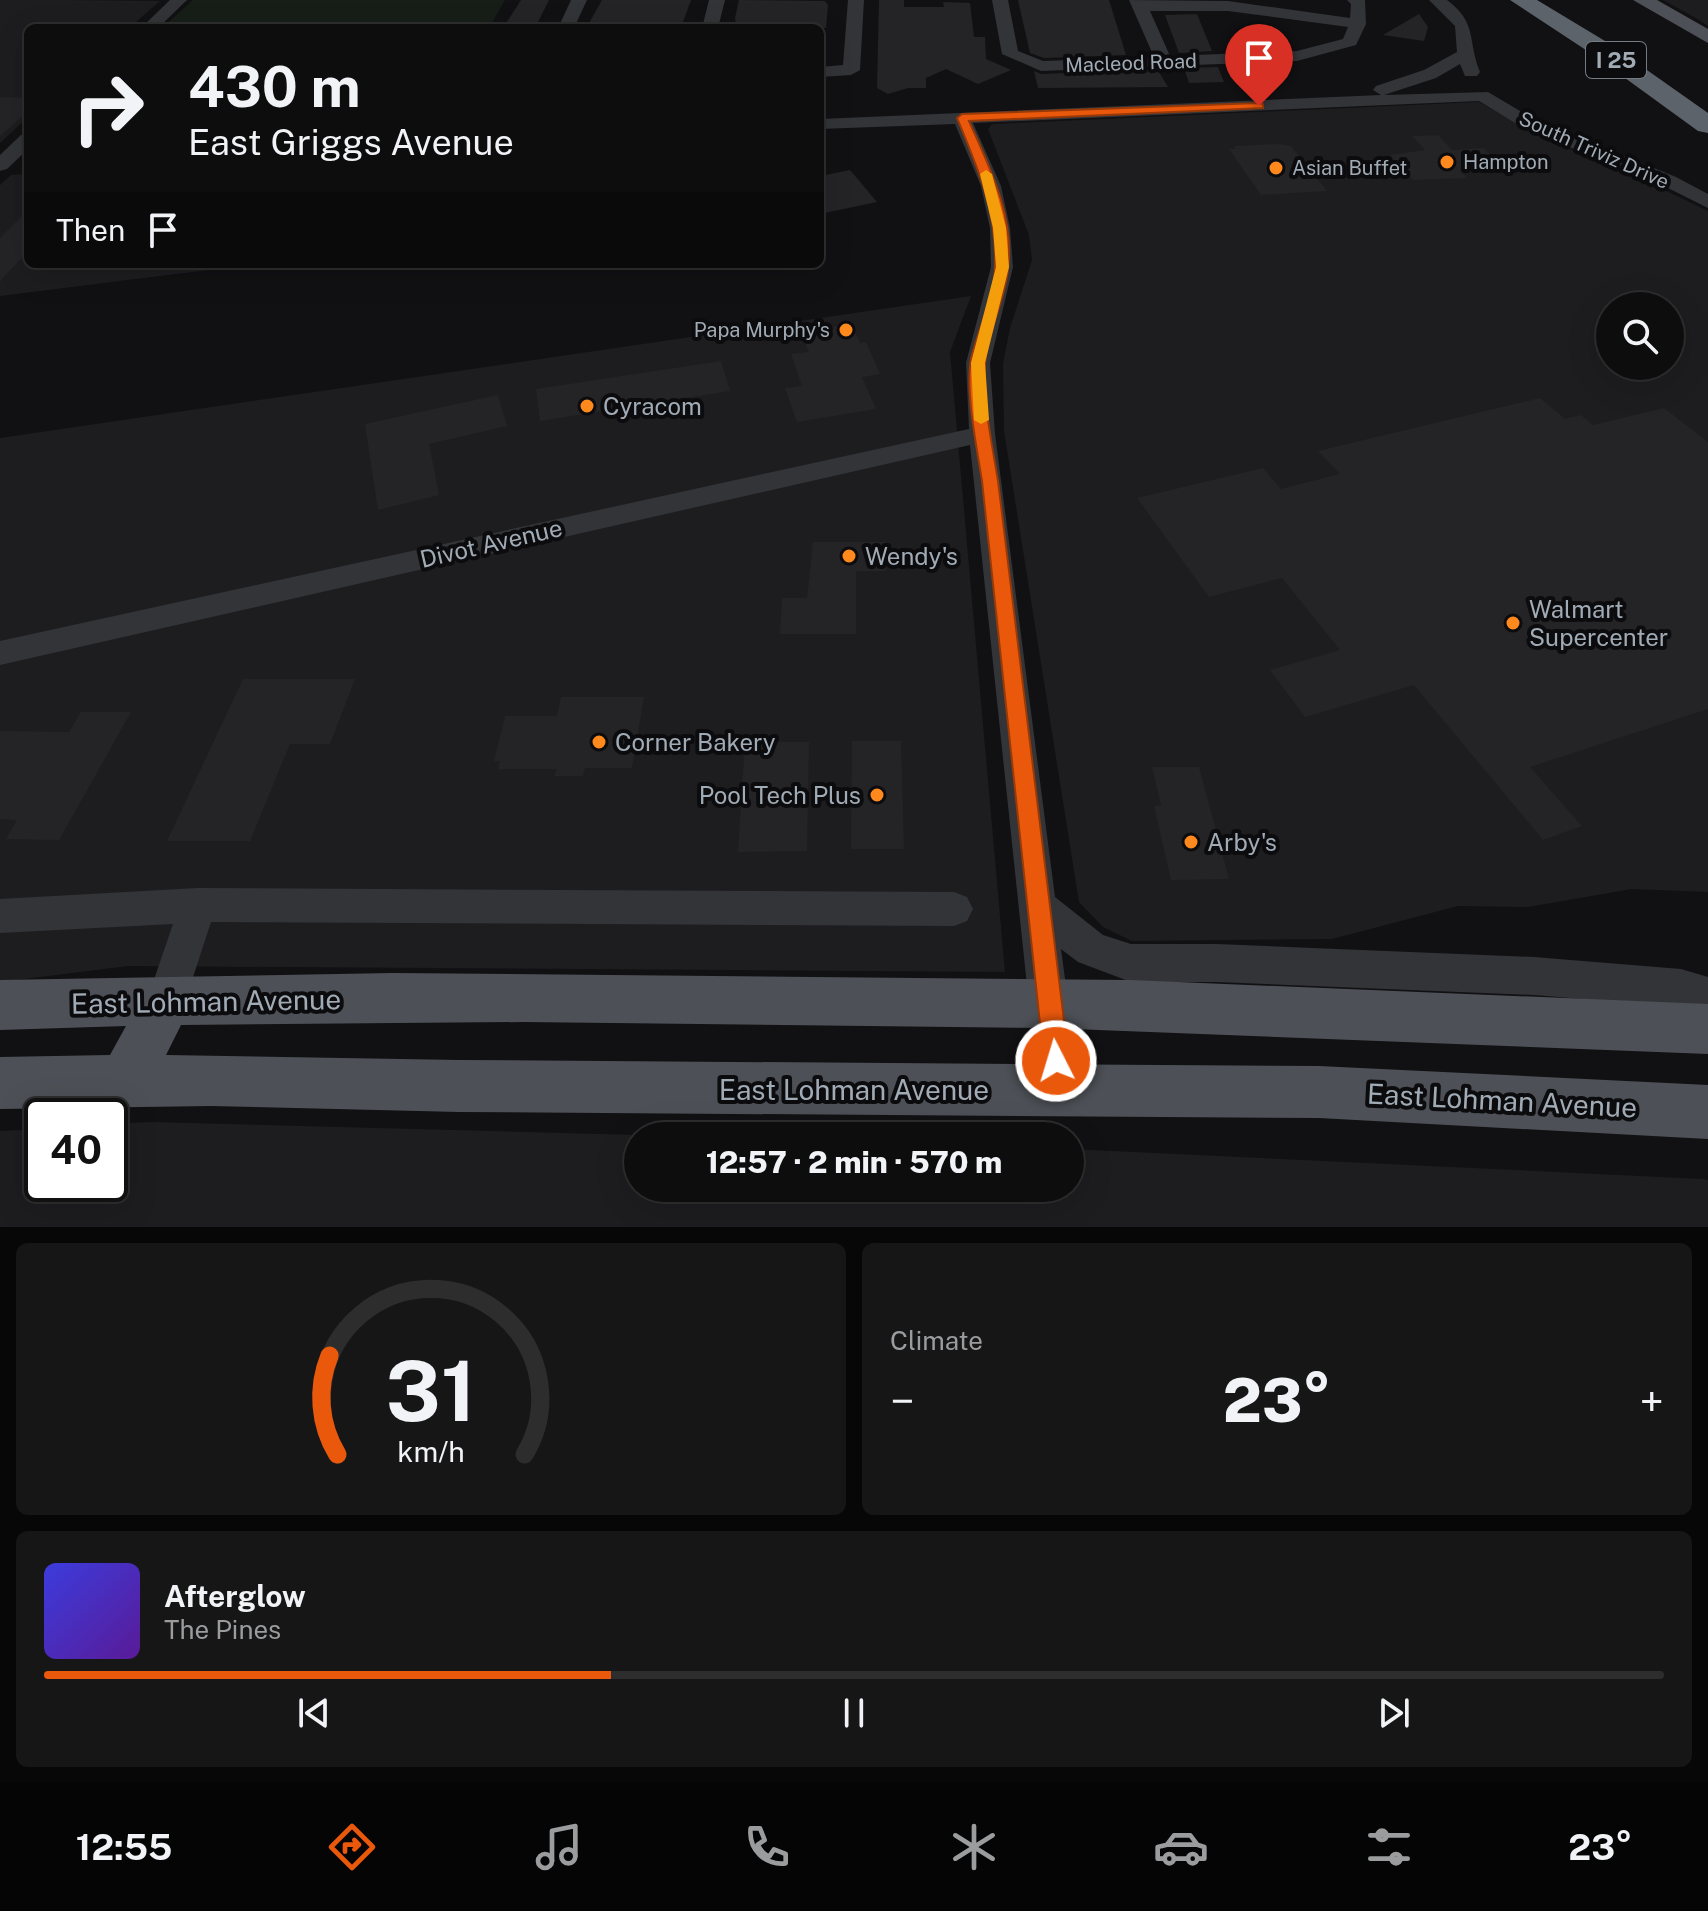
<!DOCTYPE html>
<html lang="en">
<head>
<meta charset="utf-8">
<style>
  :root { --surface:#0d0d0e; --page:#161617; --text:#f1f3f6; --muted:#9a9c9e; --line:#2d2d2e; --accent:#ea580c }
  body { margin:0; font-family:"Public Sans",sans-serif; background:var(--page); color:var(--text); height:100vh; display:flex; flex-direction:column; font-size:30px; white-space:nowrap }
  * { box-sizing:border-box; margin:0 }
  p { font-size:26px; color:var(--muted) }
  .icon { flex:none; width:44px; height:44px; fill:none; stroke:currentColor; stroke-width:2; stroke-linecap:round; stroke-linejoin:round }
  .map { position:relative; height:1227px; overflow:hidden }
  .side { display:flex; flex-direction:column; gap:16px; padding:16px; background:#070708; flex:1 }
  .side>* { flex:none }
  .guide { position:absolute; left:24px; top:24px; width:800px; height:244px; border-radius:12px; box-shadow:0 8px 32px #0002,0 0 0 2px var(--line); background:#0d0d0e; color:var(--text); overflow:hidden }
  .tools { position:absolute; left:1596px; top:292px; display:grid; gap:16px }
  .tools a { display:grid; place-items:center; width:88px; height:88px; border-radius:50%; background:var(--surface); box-shadow:0 8px 32px #0002,0 0 0 2px var(--line); font-size:40px }
  .speed { position:absolute; left:24px; top:1098px; display:flex; gap:16px; font-size:40px; font-weight:700; text-align:center }
  .speed>* { display:grid; place-content:center; width:104px; height:104px; border-radius:50%; background:var(--surface); box-shadow:0 8px 32px #0002,0 0 0 2px var(--line); line-height:1 }
  .speed .limit { border:4px solid #111; border-radius:12px; background:#fff; color:#111 }
  .pin { position:absolute; display:grid; place-items:center; width:68px; height:68px; color:#fff; margin:-82px -34px; border-radius:50% 50% 50% 0; rotate:-45deg; box-shadow:0 0 8px #0007 }
  .pin .icon { rotate:45deg }
  .me { position:absolute; width:88px; margin:-44px; rotate:355deg; stroke-linejoin:round; filter:drop-shadow(0 0 6px #0008) }
  .turn { display:flex; align-items:center; gap:28px; height:168px; padding:0 32px; font-size:36px }
  .turn .icon { width:104px; height:104px; stroke-width:2.5 }
  .turn b { display:block; font-size:56px; line-height:68px }
  .then { display:flex; align-items:center; height:76px; padding:0 32px; background:#0003; gap:16px; font-size:30px }
  .big { font-size:60px; font-weight:800; line-height:1.1 }
  .side .widget { flex:1; display:flex; flex-direction:column; justify-content:center; gap:12px; min-width:0; padding:0 28px; border-radius:12px; background:var(--page) }
  .side .dial { align-items:center; gap:0 }
  .dial svg { height:208px; overflow:visible; fill:none; stroke:var(--line); stroke-width:7; stroke-linecap:round; text-anchor:middle }
  .dial text { fill:var(--text); stroke:none }
  .song { display:flex; align-items:center; gap:24px }
  .cover { width:96px; height:96px; border-radius:12px; background:linear-gradient(135deg,hsl(240 70% 55%),hsl(270 70% 35%)) }
  .played { height:8px; border-radius:4px; background:linear-gradient(90deg,var(--accent) 35%,var(--line) 35%) }
  .keys { display:flex; justify-content:space-around; direction:ltr }
  .heat { display:flex; justify-content:space-between; align-items:center; font-size:44px; direction:ltr }
  .side .tiles { flex:1; display:grid; gap:16px; grid-template-columns:1fr 1fr }
  .widget:last-child { grid-column:span 2 }
  .trip { position:absolute; left:624px; top:1122px; width:460px; height:80px; border-radius:40px; background:var(--surface); box-shadow:0 8px 32px #0002,0 0 0 2px var(--line); font-weight:800; line-height:80px; text-align:center }
  .tab-bar { display:flex; height:128px; justify-content:space-around; align-items:center; background:#050506; color:var(--muted) }
  .tab-bar .icon { width:56px; height:56px }
  .tab-bar .on { color:var(--accent) }
  .tab-bar b { font-size:36px; color:var(--text) }
  .map>svg:first-child { display:block }
  .built { fill:#1d1d20; fill-rule:evenodd }
  .green { fill:#171e17 }
  .building { fill:#242427 }
  .lines { fill:none; stroke-linecap:round; stroke-linejoin:round }
  .minor { fill:#323438; fill-rule:evenodd }
  .major { fill:#4d5157; fill-rule:evenodd }
  .highway { fill:#5d636a; fill-rule:evenodd }
  .route { fill:#ea580c; stroke:#983908; stroke-width:2 }
  .slow { fill:#f59e0b }
  .poi-dot { fill:#ff891d; stroke:#0c0c0e; stroke-width:3 }
  .labels { text-anchor:middle; dominant-baseline:central; stroke-width:8; stroke-linejoin:round; paint-order:stroke }
  .far-street-label { font-size:20px; fill:#a1abb5; stroke:#0c0c0e }
  .far-poi-label { font-size:20px; fill:#a1abb5; stroke:#0c0c0e; text-anchor:start }
  .shield { fill:#0c0c0e; stroke:#747b83; stroke-width:2 }
  .shield-label { font-size:22px; font-weight:bold; fill:#a1abb5 }
  .poi-label { font-size:24px; fill:#a1abb5; stroke:#0c0c0e; text-anchor:start }
  .street-label { font-size:24px; fill:#a1abb5; stroke:#0c0c0e }
  .near-street-label { font-size:28px; fill:#a1abb5; stroke:#0c0c0e }
</style>
</head>
<body>
<div class="map">
<svg width="1708" height="1227" viewBox="0 0 1708 1227">
  <rect width="100%" height="100%" fill="#111113"/>
  <g class="built">
    <polygon points="0,0 69,0 160,1 129,28 28,28 28,117 0,143"/>
    <polygon points="1663,0 1708,0 1708,26 1701,21"/>
    <path d="M 1479,102 L 1545,139 L 1619,168 L 1708,211 L 1708,892 L 1632,889 L 1528,907 L 1458,906 L 1332,939 L 1132,941 L 1103,927 L 1079,902 L 1004,431 L 1003,364 L 1010,328 L 1032,260 L 1029,235 L 988,129 L 992,124 ZM 1610,306 L 1670,306 L 1670,366 L 1610,366 Z"/>
    <polygon points="28,174 28,264 257,264 0,296 0,185 11,175"/>
    <polygon points="971,296 950,352 1005,972 128,966 0,982 0,438"/>
    <polygon points="152,1122 675,1136 638,1136 638,1188 1070,1188 1070,1149 1703,1179 1708,1180 1708,1227 0,1227 0,1131 42,1129 42,1184 110,1184 110,1124"/>
  </g>
  <polygon class="green" points="193,0 505,0 489,28 162,28"/>
  <g class="building">
    <polygon points="521,0 549,0 535,28 503,28"/>
    <polygon points="602,0 691,0 683,22 675,22 673,28 594,28 596,25 588,25"/>
    <polygon points="739,0 825,1 828,5 826,28 741,28 742,24 736,24 735,18"/>
    <polygon points="879,0 904,0 904,7 944,7 943,2 970,3 974,37 985,37 986,59 1011,70 978,84 946,69 926,78 926,88 908,88 888,94 877,88"/>
    <polygon points="1018,0 1109,0 1126,55 1044,58 1030,53"/>
    <polygon points="1197,14 1212,51 1179,53 1165,15"/>
    <polygon points="1419,14 1428,27 1424,41 1383,35"/>
    <polygon points="1218,67 1224,82 1189,83 1184,68"/>
    <polygon points="1157,69 1168,87 1038,88 1034,71 1041,74"/>
    <polygon points="0,97 28,98 28,111 0,136"/>
    <polygon points="1438,135 1452,150 1484,148 1503,169 1460,171 1467,178 1413,180 1390,155 1425,150 1412,136"/>
    <polygon points="1279,144 1291,146 1327,191 1261,195 1229,149 1236,149 1234,146"/>
    <polygon points="850,170 877,202 820,214 820,176"/>
    <polygon points="28,210 28,251 0,281 0,238"/>
    <polygon points="851,324 860,343 866,342 880,374 862,377 876,409 797,422 785,388 802,386 791,354 809,352 801,332"/>
    <polygon points="721,361 730,391 540,421 536,389"/>
    <polygon points="498,395 507,426 429,444 439,495 378,510 365,424"/>
    <polygon points="1540,398 1565,419 1581,415 1593,425 1664,408 1708,442 1708,709 1530,767 1582,826 1543,840 1414,685 1305,717 1270,670 1340,650 1282,578 1209,597 1137,498 1263,468 1281,489 1340,474 1318,451"/>
    <polygon points="813,542 886,542 886,571 856,571 856,634 780,634 782,598 807,598"/>
    <polygon points="243,679 355,679 330,744 290,744 250,841 167,841"/>
    <polygon points="561,697 644,697 632,768 585,768 583,776 554,776 557,769 498,769 500,761 494,761 505,716 557,716"/>
    <polygon points="81,712 131,712 59,840 6,839 17,820 0,819 0,731 69,732"/>
    <polygon points="852,741 901,741 904,849 851,849"/>
    <polygon points="745,742 809,742 807,851 738,852"/>
    <polygon points="1152,767 1199,767 1229,879 1171,880 1154,806 1161,805"/>
  </g>
  <g class="lines">
    <g class="minor">
      <polygon points="170,0 187,0 158,28 141,28"/>
      <polygon points="571,0 587,0 574,28 558,28"/>
      <polygon points="709,0 725,0 718,28 702,28"/>
      <polygon points="848,0 864,0 860,70 851,75 820,77 820,67 843,65"/>
      <path d="M 992,0 L 1008,0 L 1018,51 L 1043,61 L 1154,57 L 1129,0 L 1228,1 L 1350,18 L 1351,4 L 1347,0 L 1365,0 L 1366,24 L 1356,45 L 1297,61 L 1041,71 L 1002,54 ZM 1150,11 L 1228,11 L 1348,27 L 1343,39 L 1297,51 L 1170,56 Z"/>
      <path d="M 1429,0 L 1447,0 C 1478,23 1467,40 1480,72 L 1477,76 L 1465,76 L 1460,64 L 1436,78 L 1384,95 L 1488,92 L 1537,121 L 1676,177 L 1708,194 L 1708,208 L 1662,185 L 1525,129 L 1479,101 L 973,123 L 1001,186 L 1010,228 L 1013,267 L 990,363 L 995,434 L 1055,897 L 1103,935 L 1131,944 L 1217,944 L 1534,957 L 1681,969 L 1708,977 L 1708,1015 L 1681,1007 L 1534,995 L 1217,982 L 1131,982 L 1078,962 L 1061,949 L 1080,1090 L 1074,1105 L 1059,1111 L 1044,1105 L 1038,1090 L 970,445 L 0,665 L 0,641 L 969,429 L 966,363 L 991,267 L 990,228 L 981,186 L 955,124 L 820,129 L 820,119 L 1381,95 L 1373,90 L 1376,86 L 1424,70 L 1457,52 L 1455,26 Z"/>
      <polygon points="28,133 28,149 7,169 0,171 0,155 21,135"/>
      <polygon points="198,888 954,892 967,897 973,909 967,921 954,926 211,922 181,1014 167,1019 153,1014 147,1000 173,924 0,933 0,899"/>
    </g>
    <g class="major">
      <polygon points="1633,0 1657,0 1708,29 1708,43"/>
      <polygon points="393,973 1130,980 1708,1004 1708,1054 1047,1028 524,1022 181,1025 166,1055 459,1060 1319,1066 1708,1085 1708,1139 1319,1118 459,1112 211,1106 0,1109 0,1057 110,1055 126,1026 0,1030 0,980"/>
    </g>
    <polygon class="highway" points="1510,0 1537,0 1610,44 1708,113 1708,133 1698,131 1592,54"/>
  </g>
  <path class="route" d="M 1259,103 L 1263,104 L 1263,108 L 969,121 C 989,166 1015,217 1008,269 C 1005,301 987,332 985,365 C 983,403 992,444 998,481 L 1069,1061 L 1065,1070 L 1056,1073 L 1047,1070 L 1044,1061 L 982,481 C 977,449 965,391 971,359 C 978,329 995,296 995,265 C 997,212 977,166 957,118 L 962,114 Z"/>
  <polygon class="slow" points="986,170 992,174 1006,228 1009,267 985,363 989,420 981,424 974,420 971,363 996,267 993,228 980,174"/>
  <g class="poi-dot">
    <circle cx="1447" cy="162" r="8"/>
    <circle cx="1276" cy="168" r="8"/>
    <circle cx="846" cy="330" r="8"/>
    <circle cx="587" cy="406" r="8"/>
    <circle cx="849" cy="556" r="8"/>
    <circle cx="1513" cy="623" r="8"/>
    <circle cx="599" cy="742" r="8"/>
    <circle cx="877" cy="795" r="8"/>
    <circle cx="1191" cy="842" r="8"/>
  </g>
  <g class="labels">
    <g class="far-street-label">
      <text transform="translate(1131 63) rotate(-2)">Macleod Road</text>
      <text transform="translate(1594 150) rotate(24)">South Triviz Drive</text>
    </g>
    <g class="far-poi-label">
      <text x="1463" y="162">Hampton</text>
      <text x="1292" y="168">Asian Buffet</text>
      <text x="830" y="330" text-anchor="end">Papa Murphy's</text>
    </g>
    <rect class="shield" x="1586" y="42" width="60" height="36" rx="6"/>
    <g class="shield-label">
      <text x="1616" y="60">I 25</text>
    </g>
    <g class="poi-label">
      <text x="603" y="406">Cyracom</text>
      <text x="865" y="556">Wendy's</text>
      <text x="1529" y="609">Walmart<tspan x="1529" dy="28">Supercenter</tspan></text>
      <text x="615" y="742">Corner Bakery</text>
      <text x="861" y="795" text-anchor="end">Pool Tech Plus</text>
      <text x="1207" y="842">Arby's</text>
    </g>
    <g class="street-label">
      <text transform="translate(491 543) rotate(-13)">Divot Avenue</text>
    </g>
    <g class="near-street-label">
      <text transform="translate(206 1001) rotate(-1)">East Lohman Avenue</text>
      <text x="854" y="1089">East Lohman Avenue</text>
      <text transform="translate(1502 1100) rotate(3)">East Lohman Avenue</text>
    </g>
  </g>
</svg>
<div class="tools">
<a><svg class="icon" aria-label="search" viewBox="0 0 24 24"><circle cx="10" cy="10" r="6"/><path d="M15 15l6 6"/></svg></a>
</div>
<div class="speed"><div class="limit">40</div></div>
<div class="pin" style="left:1259px;top:106px;background:#d93025"><svg class="icon" aria-label="arrive" viewBox="0 0 24 24"><path d="M6 21V4h12l-3 4 3 4H6"/></svg></div>
<svg class="me" style="left:1056px;top:1061px" viewBox="-20 -20 40 40"><circle r="17" fill="#ea580c" stroke="#fff" stroke-width="3"/><path d="M0-11L8 9 0 5-8 9z" fill="#fff"/></svg>
<div class="trip">12:57 · 2 min · 570 m</div>
<div class="guide">
<div class="turn"><svg class="icon" aria-label="right" viewBox="0 0 24 24"><path d="M7 20v-9h11M14 6l5 5-5 5"/></svg><div><b>430 m</b>East Griggs Avenue</div></div>
<div class="then">Then<svg class="icon" aria-label="arrive" viewBox="0 0 24 24"><path d="M6 21V4h12l-3 4 3 4H6"/></svg></div>
</div>
</div>
<section class="side">
<div class="tiles">
<div class="widget dial"><svg viewBox="0 0 100 80">
<path d="M14 69A42 42 0 1 1 86 69"/>
<path d="M14 69A42 42 0 0 1 11 31" stroke="#ea580c"/>
<text x="50" y="56" font-size="32" font-weight="700">31</text>
<text x="50" y="72" font-size="11">km/h</text>
</svg></div>
<div class="widget"><p>Climate</p>
<div class="heat"><a>−</a><b class="big">23°</b><a>+</a></div>
</div>
<div class="widget">
<div class="song"><i class="cover"></i><div><b>Afterglow</b><p>The Pines</p></div></div>
<div class="played"></div>
<div class="keys"><svg class="icon" aria-label="previous" viewBox="0 0 24 24"><path d="M18 5L8 12l10 7zM5 5v14"/></svg><svg class="icon" aria-label="pause" viewBox="0 0 24 24"><path d="M8 5v14M16 5v14"/></svg><svg class="icon" aria-label="next" viewBox="0 0 24 24"><path d="M6 5l10 7-10 7zM19 5v14"/></svg></div>
</div>
</div>
</section>
<nav class="tab-bar">
<b>12:55</b>
<svg class="icon on" aria-label="directions" viewBox="0 0 24 24"><path d="M12 3l9 9-9 9-9-9zM9 14v-3h6M13 9l2 2-2 2"/></svg>
<svg class="icon" aria-label="music" viewBox="0 0 24 24"><path d="M9 18V5l10-2v13"/><circle cx="6" cy="18" r="3"/><circle cx="16" cy="16" r="3"/></svg>
<svg class="icon" aria-label="phone" viewBox="0 0 24 24"><path d="M5 4h4l2 5-3 2q2 4 5 5l2-3 5 2v4C11 20 4 13 5 4z"/></svg>
<svg class="icon" aria-label="climate" viewBox="0 0 24 24"><path d="M12 3v18M4 7l16 10M4 17L20 7"/></svg>
<svg class="icon" aria-label="car" viewBox="0 0 24 24"><path d="M5 17H2v-5l4-1 3-4h7l3 4 3 1v5h-3M9 17h6M6 11h13"/><circle cx="7" cy="17" r="2"/><circle cx="17" cy="17" r="2"/></svg>
<svg class="icon" aria-label="filters" viewBox="0 0 24 24"><path d="M4 7h16M4 17h16"/><circle cx="9" cy="7" r="2"/><circle cx="15" cy="17" r="2"/></svg>
<b>23°</b>
</nav>
</body>
</html>
